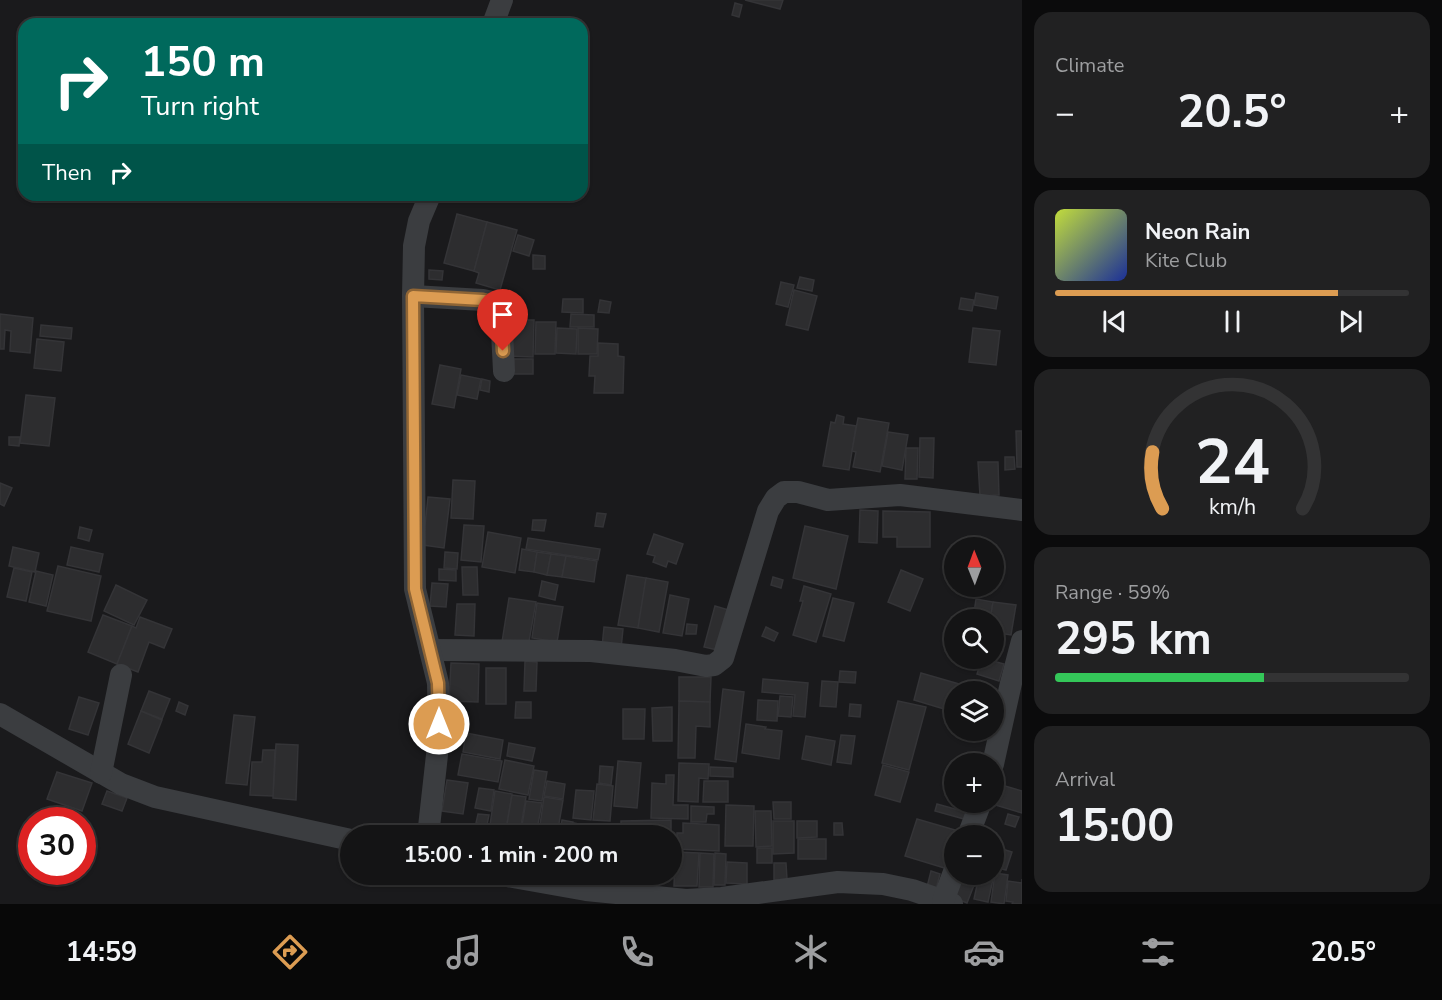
<!DOCTYPE html>
<html lang="en">
<head>
<meta charset="utf-8">
<style>
  :root { --surface:#141415; --page:#212122; --text:#f1f3f6; --muted:#9d9ea0; --line:#333334; --accent:#dc9c52 }
  body { margin:0; font-family:"Nunito Sans",sans-serif; background:var(--page); color:var(--text); height:100vh; display:flex; flex-direction:column; font-size:22px; white-space:nowrap }
  * { box-sizing:border-box; margin:0 }
  p { font-size:20px; color:var(--muted) }
  .icon { flex:none; width:33px; height:33px; fill:none; stroke:currentColor; stroke-width:2; stroke-linecap:round; stroke-linejoin:round }
  .map { position:relative; flex:1; overflow:hidden }
  .drawer { display:flex; flex-direction:column; gap:12px; padding:12px; background:#0b0b0c; width:420px }
  .drawer>* { flex:none }
  .banner { position:absolute; left:18px; top:18px; width:570px; height:183px; border-radius:18px; box-shadow:0 2px 4px #0004,0 0 0 2px var(--line); background:#00695c; color:#fff; overflow:hidden }
  .needle { width:39px; rotate:359deg }
  .tools { position:absolute; left:944px; top:537px; display:grid; gap:12px }
  .tools a { display:grid; place-items:center; width:60px; height:60px; border-radius:50%; background:var(--surface); box-shadow:0 2px 4px #0004,0 0 0 2px var(--line); font-size:30px }
  .speed { position:absolute; left:18px; top:807px; display:flex; gap:12px; font-size:30px; font-weight:700; text-align:center }
  .speed>* { display:grid; place-content:center; width:78px; height:78px; border-radius:50%; background:var(--surface); box-shadow:0 2px 4px #0004,0 0 0 2px var(--line); line-height:1 }
  .speed .limit { border:9px solid #d22; background:#fff; color:#111 }
  .pin { position:absolute; display:grid; place-items:center; width:51px; height:51px; color:#fff; margin:-62px -26px; border-radius:50% 50% 50% 0; rotate:-45deg; box-shadow:0 0 6px #0007 }
  .pin .icon { rotate:45deg }
  .me { position:absolute; width:66px; margin:-33px; rotate:0deg; stroke-linejoin:round; filter:drop-shadow(0 0 4px #0008) }
  .turn { display:flex; align-items:center; gap:21px; height:126px; padding:0 24px; font-size:27px }
  .turn .icon { width:78px; height:78px; stroke-width:2.5 }
  .turn b { display:block; font-size:42px; line-height:51px }
  .then { display:flex; align-items:center; height:57px; padding:0 24px; background:#0003; gap:12px; font-size:22px }
  .big { font-size:45px; font-weight:700; line-height:1.1 }
  .drawer .widget { flex:1; display:flex; flex-direction:column; justify-content:center; gap:9px; min-width:0; padding:0 21px; border-radius:18px; background:var(--page) }
  .drawer .dial { align-items:center; gap:0 }
  .dial svg { height:156px; overflow:visible; fill:none; stroke:var(--line); stroke-width:7; stroke-linecap:round; text-anchor:middle }
  .dial text { fill:var(--text); stroke:none }
  .song { display:flex; align-items:center; gap:18px }
  .cover { width:72px; height:72px; border-radius:9px; background:linear-gradient(135deg,hsl(70 70% 55%),hsl(230 70% 35%)) }
  .played { height:6px; border-radius:3px; background:linear-gradient(90deg,var(--accent) 80%,var(--line) 80%) }
  .keys { display:flex; justify-content:space-around; direction:ltr }
  .heat { display:flex; justify-content:space-between; align-items:center; font-size:33px; direction:ltr }
  .charge { height:9px; border-radius:4px; background:linear-gradient(90deg,#34c759 59%,var(--line) 0) }
  .trip { position:absolute; left:340px; top:825px; width:342px; height:60px; border-radius:30px; background:var(--surface); box-shadow:0 2px 4px #0004,0 0 0 2px var(--line); font-weight:700; line-height:60px; text-align:center }
  .tab-bar { display:flex; height:96px; justify-content:space-around; align-items:center; background:#080808; color:var(--muted) }
  .tab-bar .icon { width:42px; height:42px }
  .tab-bar .on { color:var(--accent) }
  .tab-bar b { font-size:27px; color:var(--text) }
  main { display:flex; flex:1; min-height:0 }
  .map>svg:first-child { display:block }
  .building { fill:#2d2d2f; stroke:#343437; stroke-width:1.5 }
  .lines { fill:none; stroke-linecap:round; stroke-linejoin:round }
  .minor { stroke:#3b3d40; stroke-width:22 }
  .route-casing { stroke:#8f6535; stroke-width:15 }
  .route { stroke:#dc9c52; stroke-width:10 }
</style>
</head>
<body>
<main>
<div class="map">
<svg width="1022" height="904" viewBox="0 0 1022 904">
  <rect width="100%" height="100%" fill="#1a1a1c"/>
  <g class="building">
    <polygon points="745,0 783,0 780,9"/>
    <polygon points="735,3 742,5 739,17 732,15"/>
    <polygon points="457,214 487,222 474,271 444,263"/>
    <polygon points="487,222 517,230 500,290 476,283 479,273 474,271"/>
    <polygon points="518,235 534,240 529,256 513,251"/>
    <polygon points="533,255 545,256 545,269 533,269"/>
    <polygon points="429,270 443,271 442,280 429,279"/>
    <polygon points="800,277 814,280 812,291 797,288"/>
    <polygon points="781,282 794,285 788,307 776,304"/>
    <polygon points="794,290 817,296 808,330 786,325"/>
    <polygon points="976,293 998,297 996,309 974,305"/>
    <polygon points="961,298 974,300 972,311 959,309"/>
    <polygon points="563,299 583,299 583,313 562,312"/>
    <polygon points="600,300 611,302 609,313 598,312"/>
    <polygon points="0,314 33,318 30,353 10,351 11,331 5,330 4,349 0,349"/>
    <polygon points="571,314 594,315 594,327 570,327"/>
    <polygon points="510,320 534,320 533,357 509,356"/>
    <polygon points="536,322 556,322 555,354 535,354"/>
    <polygon points="41,325 72,328 71,339 40,336"/>
    <polygon points="557,328 577,329 576,354 556,353"/>
    <polygon points="578,328 598,329 597,354 578,354"/>
    <polygon points="973,328 1000,331 996,365 969,362"/>
    <polygon points="37,339 64,342 61,371 34,368"/>
    <polygon points="598,343 618,344 618,356 624,357 623,393 594,393 595,376 589,376 590,356 598,356"/>
    <polygon points="514,359 533,359 533,374 513,374"/>
    <polygon points="440,365 461,369 454,408 432,404"/>
    <polygon points="461,375 481,379 477,399 457,395"/>
    <polygon points="482,379 490,381 489,392 480,390"/>
    <polygon points="26,395 55,398 49,446 20,443"/>
    <polygon points="837,415 844,417 843,424 856,426 849,470 823,466 831,422 835,423"/>
    <polygon points="858,418 889,423 880,472 853,467 856,452 852,451"/>
    <polygon points="1016,431 1022,431 1022,467 1017,467"/>
    <polygon points="888,432 908,435 902,470 882,466"/>
    <polygon points="9,437 20,437 19,446 9,445"/>
    <polygon points="920,438 934,438 933,478 919,477"/>
    <polygon points="906,448 918,448 917,479 905,479"/>
    <polygon points="1005,457 1014,457 1015,469 1005,470"/>
    <polygon points="978,462 998,462 999,495 980,496"/>
    <polygon points="453,480 475,481 473,519 451,518"/>
    <polygon points="0,483 12,488 4,506 0,504"/>
    <polygon points="428,497 450,499 444,548 423,545"/>
    <polygon points="860,510 878,511 877,543 859,542"/>
    <polygon points="883,511 930,512 930,547 897,547 897,537 883,537"/>
    <polygon points="597,513 606,514 603,527 595,526"/>
    <polygon points="533,520 546,520 544,531 532,530"/>
    <polygon points="464,525 484,526 481,562 461,560"/>
    <polygon points="805,526 848,536 836,589 793,578"/>
    <polygon points="80,527 92,530 89,541 78,538"/>
    <polygon points="488,532 521,538 515,573 482,567"/>
    <polygon points="654,534 683,544 676,564 668,561 666,567 653,562 655,556 647,554"/>
    <polygon points="528,538 600,549 598,560 526,549"/>
    <polygon points="13,547 39,553 35,572 9,566"/>
    <polygon points="71,547 103,554 99,572 67,565"/>
    <polygon points="522,549 537,552 534,572 519,570"/>
    <polygon points="445,552 458,553 457,569 444,568"/>
    <polygon points="537,552 551,554 547,575 534,572"/>
    <polygon points="551,554 566,556 562,577 547,575"/>
    <polygon points="566,556 597,561 594,582 562,577"/>
    <polygon points="58,566 101,576 91,621 47,611"/>
    <polygon points="462,567 477,567 478,595 463,595"/>
    <polygon points="14,568 32,572 26,601 7,597"/>
    <polygon points="439,569 456,570 456,581 439,580"/>
    <polygon points="901,570 923,579 910,611 888,602"/>
    <polygon points="36,571 53,575 46,606 29,602"/>
    <polygon points="627,575 646,578 638,628 618,625"/>
    <polygon points="773,577 783,580 781,588 771,585"/>
    <polygon points="646,578 668,582 659,632 638,628"/>
    <polygon points="542,581 558,585 555,600 539,596"/>
    <polygon points="432,583 448,584 446,607 430,606"/>
    <polygon points="116,585 147,600 134,625 104,611"/>
    <polygon points="804,586 831,594 816,642 793,635 803,601 800,601"/>
    <polygon points="670,595 689,599 682,636 663,633"/>
    <polygon points="509,598 536,602 528,647 502,642"/>
    <polygon points="833,598 854,603 844,641 823,636"/>
    <polygon points="976,599 993,602 990,620 973,620"/>
    <polygon points="993,602 1016,605 1011,635 993,632 993,620 990,620"/>
    <polygon points="537,603 563,607 557,642 532,638"/>
    <polygon points="457,604 475,604 474,636 455,635"/>
    <polygon points="715,606 732,611 722,651 704,647"/>
    <polygon points="103,615 132,626 117,664 88,652"/>
    <polygon points="140,617 172,629 164,648 149,642 138,672 117,664 132,626 136,628"/>
    <polygon points="687,624 697,625 696,634 686,634"/>
    <polygon points="604,627 623,629 621,649 602,647"/>
    <polygon points="766,627 778,633 774,641 762,636"/>
    <polygon points="982,658 1004,664 999,681 977,674"/>
    <polygon points="525,661 537,662 536,691 524,691"/>
    <polygon points="451,663 479,664 478,702 449,701"/>
    <rect x="486" y="668" width="20" height="36"/>
    <polygon points="840,671 856,672 855,683 839,682"/>
    <polygon points="921,673 987,692 954,692 954,712 914,700"/>
    <polygon points="679,677 711,677 710,702 679,701"/>
    <polygon points="763,679 808,683 805,717 793,716 795,695 762,692"/>
    <polygon points="822,681 838,682 836,707 820,706"/>
    <polygon points="723,689 744,692 736,762 715,759"/>
    <polygon points="149,691 170,699 162,719 141,711"/>
    <polygon points="780,696 793,697 791,717 778,716"/>
    <polygon points="79,697 99,703 88,735 69,729"/>
    <polygon points="758,700 778,701 777,721 757,720"/>
    <polygon points="679,701 710,702 710,727 696,726 695,758 678,758"/>
    <polygon points="898,701 926,707 909,770 882,763"/>
    <polygon points="179,702 188,706 185,715 176,711"/>
    <polygon points="516,702 531,702 531,718 515,718"/>
    <polygon points="850,704 861,705 860,717 849,716"/>
    <polygon points="672,707 672,741 653,741 652,708"/>
    <polygon points="623,709 645,709 644,739 623,739"/>
    <polygon points="141,711 162,720 149,753 128,744"/>
    <polygon points="234,715 255,717 247,785 226,783"/>
    <polygon points="746,724 766,727 765,729 782,731 779,759 742,753"/>
    <polygon points="466,733 503,740 500,759 463,752"/>
    <polygon points="841,735 855,736 851,764 837,762"/>
    <polygon points="806,736 835,741 831,765 802,759"/>
    <polygon points="509,743 535,748 532,761 507,756"/>
    <polygon points="276,744 298,745 296,800 273,798"/>
    <polygon points="263,750 275,750 273,796 250,795 252,762 262,762"/>
    <polygon points="462,754 502,761 498,782 458,775"/>
    <polygon points="505,760 534,766 528,795 499,789"/>
    <polygon points="618,761 641,763 637,808 614,806"/>
    <polygon points="679,763 709,764 708,779 699,778 698,802 678,801"/>
    <polygon points="883,765 909,772 900,802 875,795"/>
    <polygon points="600,766 613,767 611,785 599,783"/>
    <polygon points="710,767 733,768 733,777 710,776"/>
    <polygon points="534,770 547,772 542,801 529,799"/>
    <polygon points="57,772 92,783 82,811 47,799"/>
    <polygon points="666,775 674,775 673,805 688,805 688,819 651,818 652,783 666,784"/>
    <polygon points="447,780 468,783 463,814 442,811"/>
    <polygon points="547,781 565,784 563,799 544,796"/>
    <polygon points="704,781 728,781 728,802 703,802"/>
    <polygon points="597,784 613,786 610,821 593,820"/>
    <polygon points="998,784 1022,791 1022,813 992,804"/>
    <polygon points="479,788 494,790 491,811 475,808"/>
    <polygon points="576,790 594,791 591,820 573,818"/>
    <polygon points="107,791 127,798 122,811 102,804"/>
    <polygon points="495,791 512,794 505,835 489,832"/>
    <polygon points="512,795 526,797 520,832 506,830"/>
    <polygon points="544,797 563,800 557,835 539,832"/>
    <polygon points="526,801 542,803 536,835 521,832"/>
    <polygon points="773,802 791,802 791,819 774,819"/>
    <polygon points="937,804 966,812 964,819 935,811"/>
    <polygon points="726,805 754,806 753,846 725,846"/>
    <polygon points="691,806 714,807 714,814 707,814 706,822 691,822"/>
    <polygon points="755,811 771,811 772,846 756,847"/>
    <polygon points="478,814 489,815 487,825 476,823"/>
    <polygon points="1008,814 1019,817 1015,827 1005,824"/>
    <polygon points="917,819 962,832 961,836 954,836 954,858 951,870 905,856"/>
    <polygon points="562,820 573,822 570,836 559,836"/>
    <polygon points="671,820 671,836 621,836 621,821"/>
    <polygon points="773,821 794,821 794,853 773,854"/>
    <polygon points="797,821 817,821 817,837 797,838"/>
    <polygon points="574,823 589,826 587,836 572,836"/>
    <polygon points="683,823 719,825 719,851 677,849 677,833 683,833"/>
    <polygon points="834,823 842,823 843,835 834,835"/>
    <polygon points="465,824 486,828 485,836 463,836"/>
    <polygon points="590,825 612,830 610,836 588,836"/>
    <rect x="798" y="839" width="28" height="20"/>
    <rect x="757" y="848" width="15" height="15"/>
    <polygon points="999,848 1012,852 1006,870 994,867"/>
    <polygon points="675,852 699,853 697,886 674,886"/>
    <polygon points="700,853 714,854 713,887 699,887"/>
    <polygon points="715,853 726,854 725,885 714,885"/>
    <polygon points="727,862 747,863 747,884 726,883"/>
    <polygon points="774,863 786,863 787,879 774,880"/>
    <polygon points="931,871 940,874 936,889 927,887"/>
    <polygon points="995,873 1008,875 1004,904 991,902"/>
    <polygon points="960,874 978,875 967,903 952,897"/>
    <polygon points="979,876 993,879 988,902 974,899"/>
    <polygon points="1022,879 1022,904 1012,904 1013,902 1006,901 1008,881 1022,883"/>
  </g>
  <g class="lines">
    <g class="minor">
      <polyline points="493,24 502,0"/>
      <polyline points="413,296 483,300 497,303 501,312 504,371"/>
      <polyline points="430,650 591,651 675,660 706,666 714,665 723,658 768,511 776,498 784,492 798,492 828,500 900,495 1022,510"/>
      <polyline points="0,714 121,784 155,797 351,840"/>
      <polyline points="993,764 1011,683 1022,641"/>
      <polyline points="101,773 121,675"/>
      <polyline points="428,836 439,737 438,683 415,589 413,296 414,246 419,221 430,195"/>
      <polyline points="968,836 981,802"/>
      <polyline points="496,874 586,890 686,900 722,898 838,882 883,884 912,890 952,904"/>
      <polyline points="943,901 954,872"/>
    </g>
  </g>
  <g class="lines">
    <g class="route-casing">
      <polyline id="route" points="439,724 438,683 415,589 413,296 483,300 497,303 501,312 503,351"/>
    </g>
    <use href="#route" class="route"/>
  </g>
</svg>
<div class="tools">
<a><svg class="needle" viewBox="-14 -14 28 28"><path d="M0-13l5 13h-10z" fill="#e53935"/><path d="M0 13l5-13h-10z" fill="#9d9ea0"/></svg></a>
<a><svg class="icon" aria-label="search" viewBox="0 0 24 24"><circle cx="10" cy="10" r="6"/><path d="M15 15l6 6"/></svg></a>
<a><svg class="icon" aria-label="layers" viewBox="0 0 24 24"><path d="M12 4l9 5-9 5-9-5zM3 14l9 5 9-5"/></svg></a>
<a>+</a>
<a>−</a>
</div>
<div class="speed"><div class="limit">30</div></div>
<div class="pin" style="left:503px;top:351px;background:#d93025"><svg class="icon" aria-label="arrive" viewBox="0 0 24 24"><path d="M6 21V4h12l-3 4 3 4H6"/></svg></div>
<svg class="me" style="left:439px;top:724px" viewBox="-20 -20 40 40"><circle r="17" fill="#dc9c52" stroke="#fff" stroke-width="3"/><path d="M0-11L8 9 0 5-8 9z" fill="#fff"/></svg>
<div class="trip">15:00 · 1 min · 200 m</div>
<div class="banner">
<div class="turn"><svg class="icon" aria-label="right" viewBox="0 0 24 24"><path d="M7 20v-9h11M14 6l5 5-5 5"/></svg><div><b>150 m</b>Turn right</div></div>
<div class="then">Then<svg class="icon" aria-label="right" viewBox="0 0 24 24"><path d="M7 20v-9h11M14 6l5 5-5 5"/></svg></div>
</div>
</div>
<section class="drawer">
<div class="widget"><p>Climate</p>
<div class="heat"><a>−</a><b class="big">20.5°</b><a>+</a></div>
</div>
<div class="widget">
<div class="song"><i class="cover"></i><div><b>Neon Rain</b><p>Kite Club</p></div></div>
<div class="played"></div>
<div class="keys"><svg class="icon" aria-label="previous" viewBox="0 0 24 24"><path d="M18 5L8 12l10 7zM5 5v14"/></svg><svg class="icon" aria-label="pause" viewBox="0 0 24 24"><path d="M8 5v14M16 5v14"/></svg><svg class="icon" aria-label="next" viewBox="0 0 24 24"><path d="M6 5l10 7-10 7zM19 5v14"/></svg></div>
</div>
<div class="widget dial"><svg viewBox="0 0 100 80">
<path d="M14 69A42 42 0 1 1 86 69"/>
<path d="M14 69A42 42 0 0 1 9 40" stroke="#dc9c52"/>
<text x="50" y="56" font-size="32" font-weight="700">24</text>
<text x="50" y="72" font-size="11">km/h</text>
</svg></div>
<div class="widget"><p>Range · 59%</p><b class="big">295 km</b><div class="charge"></div></div>
<div class="widget"><p>Arrival</p><b class="big">15:00</b></div>
</section>
</main>
<nav class="tab-bar">
<b>14:59</b>
<svg class="icon on" aria-label="directions" viewBox="0 0 24 24"><path d="M12 3l9 9-9 9-9-9zM9 14v-3h6M13 9l2 2-2 2"/></svg>
<svg class="icon" aria-label="music" viewBox="0 0 24 24"><path d="M9 18V5l10-2v13"/><circle cx="6" cy="18" r="3"/><circle cx="16" cy="16" r="3"/></svg>
<svg class="icon" aria-label="phone" viewBox="0 0 24 24"><path d="M5 4h4l2 5-3 2q2 4 5 5l2-3 5 2v4C11 20 4 13 5 4z"/></svg>
<svg class="icon" aria-label="climate" viewBox="0 0 24 24"><path d="M12 3v18M4 7l16 10M4 17L20 7"/></svg>
<svg class="icon" aria-label="car" viewBox="0 0 24 24"><path d="M5 17H2v-5l4-1 3-4h7l3 4 3 1v5h-3M9 17h6M6 11h13"/><circle cx="7" cy="17" r="2"/><circle cx="17" cy="17" r="2"/></svg>
<svg class="icon" aria-label="filters" viewBox="0 0 24 24"><path d="M4 7h16M4 17h16"/><circle cx="9" cy="7" r="2"/><circle cx="15" cy="17" r="2"/></svg>
<b>20.5°</b>
</nav>
</body>
</html>
